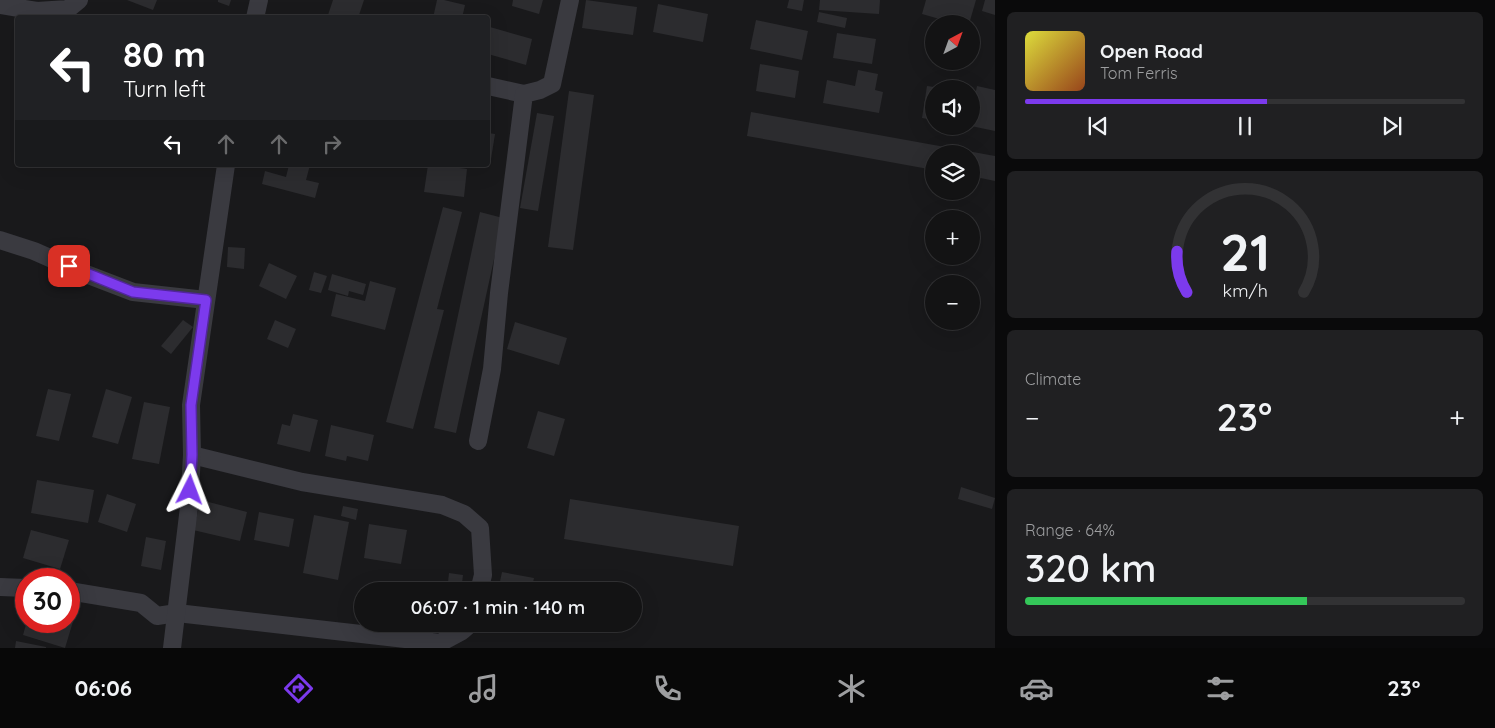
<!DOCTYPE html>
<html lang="en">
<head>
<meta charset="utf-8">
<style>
  :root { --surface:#131314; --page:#202022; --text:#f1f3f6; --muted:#9d9ea0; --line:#323234; --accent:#7c3aed }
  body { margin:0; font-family:Quicksand,sans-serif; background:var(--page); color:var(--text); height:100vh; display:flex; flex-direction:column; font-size:19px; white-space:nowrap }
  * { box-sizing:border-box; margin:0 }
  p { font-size:16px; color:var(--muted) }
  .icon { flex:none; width:28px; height:28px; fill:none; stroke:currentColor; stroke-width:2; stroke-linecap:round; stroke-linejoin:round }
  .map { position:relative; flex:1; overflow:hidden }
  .side { display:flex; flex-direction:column; gap:12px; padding:12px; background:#0a0a0b; width:500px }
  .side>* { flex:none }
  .guide { position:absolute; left:15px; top:15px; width:475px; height:152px; border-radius:5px; box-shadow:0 5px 20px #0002,0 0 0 1px var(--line); background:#202124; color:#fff; overflow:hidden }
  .needle { width:32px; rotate:41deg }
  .fabs { position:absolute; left:925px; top:15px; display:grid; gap:10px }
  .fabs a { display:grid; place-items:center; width:55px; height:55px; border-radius:50%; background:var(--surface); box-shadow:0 5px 20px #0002,0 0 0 1px var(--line); font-size:25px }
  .speed { position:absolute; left:15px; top:568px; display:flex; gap:10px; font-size:25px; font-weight:700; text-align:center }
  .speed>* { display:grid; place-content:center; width:65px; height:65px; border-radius:50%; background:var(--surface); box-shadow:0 5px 20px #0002,0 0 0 1px var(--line); line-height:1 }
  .speed .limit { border:8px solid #d22; background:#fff; color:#111 }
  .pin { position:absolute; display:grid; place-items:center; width:42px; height:42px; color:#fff; margin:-21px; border-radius:10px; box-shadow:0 2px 8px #0006 }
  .me { position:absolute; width:55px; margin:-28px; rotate:3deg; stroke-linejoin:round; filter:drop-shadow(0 0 4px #0008) }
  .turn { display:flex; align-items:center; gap:18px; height:105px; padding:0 25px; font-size:22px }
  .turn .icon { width:65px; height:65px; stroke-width:2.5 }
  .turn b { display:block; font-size:35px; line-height:42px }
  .lanes { display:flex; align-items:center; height:48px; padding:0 25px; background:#0003; justify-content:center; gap:25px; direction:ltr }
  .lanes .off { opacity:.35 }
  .big { font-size:38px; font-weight:600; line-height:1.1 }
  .side .card { flex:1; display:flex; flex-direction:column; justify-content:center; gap:8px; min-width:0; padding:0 18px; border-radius:8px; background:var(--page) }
  .side .dial { align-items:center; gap:0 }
  .dial svg { height:130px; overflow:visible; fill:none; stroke:var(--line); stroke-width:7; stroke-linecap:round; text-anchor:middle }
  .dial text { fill:var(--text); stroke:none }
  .song { display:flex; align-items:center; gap:15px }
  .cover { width:60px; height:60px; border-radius:8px; background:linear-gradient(135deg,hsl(60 70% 55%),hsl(20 70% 35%)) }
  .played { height:5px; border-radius:2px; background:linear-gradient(90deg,var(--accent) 55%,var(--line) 55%) }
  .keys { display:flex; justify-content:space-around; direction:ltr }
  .heat { display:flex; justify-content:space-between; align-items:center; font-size:28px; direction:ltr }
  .charge { height:8px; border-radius:4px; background:linear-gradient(90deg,#34c759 64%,var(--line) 0) }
  .trip { position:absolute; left:354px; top:582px; width:288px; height:50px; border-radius:25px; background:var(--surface); box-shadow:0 5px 20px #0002,0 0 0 1px var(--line); font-weight:600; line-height:50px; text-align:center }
  .dock { display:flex; height:80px; justify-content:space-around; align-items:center; background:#080808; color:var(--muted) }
  .dock .icon { width:35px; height:35px }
  .dock .selected { color:var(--accent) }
  .dock b { font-size:22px; color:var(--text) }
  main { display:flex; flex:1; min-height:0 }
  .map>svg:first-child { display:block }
  .building { fill:#2c2c2f }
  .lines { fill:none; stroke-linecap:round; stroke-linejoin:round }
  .minor { stroke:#3a3a40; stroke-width:18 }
  .route-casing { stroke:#51269a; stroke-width:12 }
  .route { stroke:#7c3aed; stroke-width:9 }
</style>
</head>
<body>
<main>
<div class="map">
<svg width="995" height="648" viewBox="0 0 995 648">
  <rect width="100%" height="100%" fill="#19191b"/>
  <g class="building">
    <polygon points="127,0 157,0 153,10"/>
    <polygon points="218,0 231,0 229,6 218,2"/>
    <polygon points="333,0 364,0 358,18 327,18"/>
    <polygon points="437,0 444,0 465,5 462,18 433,18"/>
    <polygon points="513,0 543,0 539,14 512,6"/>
    <polygon points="586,0 637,7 633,35 582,28"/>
    <polygon points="789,0 804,0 802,11 787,8"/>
    <polygon points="820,0 880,0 879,14 819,10"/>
    <polygon points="926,0 976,0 969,24 957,24 922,14"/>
    <polygon points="985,0 995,0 995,15 982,11"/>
    <polygon points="658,4 708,14 703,42 653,32"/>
    <polygon points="819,12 847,18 845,28 817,22"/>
    <polygon points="756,20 808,31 802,60 750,49"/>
    <polygon points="490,27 532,39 526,65 488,54 488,35"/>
    <polygon points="837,33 876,39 872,64 833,58"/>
    <polygon points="760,64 799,71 795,98 756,91"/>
    <polygon points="858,70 878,74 875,90 883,92 879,113 823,103 827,80 855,86"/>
    <polygon points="927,86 941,88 941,89 934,89 934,120 922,118"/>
    <polygon points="977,86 995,90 995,131 971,126 971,115"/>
    <polygon points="569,91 594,95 573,250 548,247"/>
    <polygon points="751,112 995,156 995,181 971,176 971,154 934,154 934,170 747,136"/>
    <polygon points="537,113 554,116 538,211 520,208"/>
    <polygon points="488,133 495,134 491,159 488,158"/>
    <polygon points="289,165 310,165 306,180 319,183 315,198 262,184 265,171 286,177"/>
    <polygon points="428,165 445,165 445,166 467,169 464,197 424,192"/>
    <polygon points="443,207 462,212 437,309 444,310 413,429 386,422"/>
    <polygon points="480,212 503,218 456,433 434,428"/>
    <polygon points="228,247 245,248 244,269 227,267"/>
    <polygon points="269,263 297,276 286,299 259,286"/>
    <polygon points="314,272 327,276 321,293 309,290"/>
    <polygon points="332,274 366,284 363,295 349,291 348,296 328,290"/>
    <polygon points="370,281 396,288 385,330 331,316 336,294 365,301"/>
    <polygon points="183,320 193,327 171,354 161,346"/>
    <polygon points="275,320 296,329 288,348 267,339"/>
    <polygon points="515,322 567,338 559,365 507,349"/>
    <polygon points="48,389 71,394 59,441 36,436"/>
    <polygon points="106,389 132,397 118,444 92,437"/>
    <polygon points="144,402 170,407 159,464 132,459"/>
    <polygon points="538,411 565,419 554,456 527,448"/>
    <polygon points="293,414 318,420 310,452 277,444 282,424 290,426"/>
    <polygon points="331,425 374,435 368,461 347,456 346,461 325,456"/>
    <polygon points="37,480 94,490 88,523 31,513"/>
    <polygon points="961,487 995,498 992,509 958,499"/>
    <polygon points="107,494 136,504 127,532 98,522"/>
    <polygon points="570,499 739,526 733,566 564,539"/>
    <polygon points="201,500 247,512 240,541 193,530"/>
    <polygon points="343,506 358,509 356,520 341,516"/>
    <polygon points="259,512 294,519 289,547 254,540"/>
    <polygon points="314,515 349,522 338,580 303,573"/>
    <polygon points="369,524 407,530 401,564 364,558"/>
    <polygon points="31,530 69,540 60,569 23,558"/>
    <polygon points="146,537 166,541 161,570 141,566"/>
    <polygon points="502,572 534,578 531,591 498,591"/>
    <polygon points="449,573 463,575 461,591 447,591"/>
    <polygon points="69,602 78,605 65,648 23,635 27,621 69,621"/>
    <polygon points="16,641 46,647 46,648 15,648"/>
  </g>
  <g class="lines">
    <g class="minor">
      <polyline points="0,5 37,11 68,9 79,0"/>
      <polyline points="255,18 259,0"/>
      <polyline points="488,86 524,94"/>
      <polyline points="0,240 34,251 86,274 133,292 206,300"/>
      <polyline points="478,441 492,369 499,293 524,94 540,90 552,84 570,0"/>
      <polyline points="192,455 302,482 442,505 464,514 480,528 483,575 479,591"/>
      <polyline points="0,587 26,588"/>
      <polyline points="69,591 141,603 157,616 177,613 440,643 462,631 470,624"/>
      <polyline points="172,648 189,507 192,455 191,405 226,165"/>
    </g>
  </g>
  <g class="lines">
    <g class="route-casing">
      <polyline id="route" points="69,266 133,292 206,300 191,405 192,455 190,490"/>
    </g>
    <use href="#route" class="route"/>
  </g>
</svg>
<div class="fabs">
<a><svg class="needle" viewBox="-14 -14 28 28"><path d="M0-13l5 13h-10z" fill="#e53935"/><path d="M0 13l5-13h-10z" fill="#9d9ea0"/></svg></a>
<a><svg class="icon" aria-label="sound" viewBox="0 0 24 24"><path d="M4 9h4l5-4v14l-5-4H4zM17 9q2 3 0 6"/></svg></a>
<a><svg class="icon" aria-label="layers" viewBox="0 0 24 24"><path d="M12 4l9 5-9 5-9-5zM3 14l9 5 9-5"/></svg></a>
<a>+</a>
<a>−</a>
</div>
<div class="speed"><div class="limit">30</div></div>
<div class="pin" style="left:69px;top:266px;background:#d93025"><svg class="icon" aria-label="arrive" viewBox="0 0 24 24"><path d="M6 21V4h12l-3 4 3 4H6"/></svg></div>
<svg class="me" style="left:190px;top:490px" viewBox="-20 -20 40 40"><path d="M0-17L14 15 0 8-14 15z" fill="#7c3aed" stroke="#fff" stroke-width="4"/></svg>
<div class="trip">06:07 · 1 min · 140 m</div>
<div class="guide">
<div class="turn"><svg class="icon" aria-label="left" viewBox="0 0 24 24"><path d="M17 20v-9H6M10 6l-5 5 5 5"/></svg><div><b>80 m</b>Turn left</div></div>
<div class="lanes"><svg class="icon" aria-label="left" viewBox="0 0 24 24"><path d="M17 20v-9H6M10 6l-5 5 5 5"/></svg><svg class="icon off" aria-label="ahead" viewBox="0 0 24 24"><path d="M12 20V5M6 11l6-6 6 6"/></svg><svg class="icon off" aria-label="ahead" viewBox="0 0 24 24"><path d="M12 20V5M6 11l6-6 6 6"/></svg><svg class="icon off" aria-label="right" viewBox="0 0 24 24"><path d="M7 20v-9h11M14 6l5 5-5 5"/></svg></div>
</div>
</div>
<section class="side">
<div class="card">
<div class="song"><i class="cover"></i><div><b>Open Road</b><p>Tom Ferris</p></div></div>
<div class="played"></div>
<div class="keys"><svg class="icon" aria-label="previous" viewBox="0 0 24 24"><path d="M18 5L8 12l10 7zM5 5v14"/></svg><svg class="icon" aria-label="pause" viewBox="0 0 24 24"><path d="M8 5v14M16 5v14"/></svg><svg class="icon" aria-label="next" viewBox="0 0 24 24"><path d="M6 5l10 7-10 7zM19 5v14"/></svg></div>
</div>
<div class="card dial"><svg viewBox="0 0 100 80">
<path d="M14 69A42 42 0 1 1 86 69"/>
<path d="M14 69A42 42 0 0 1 8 44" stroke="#7c3aed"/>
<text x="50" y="56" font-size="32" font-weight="700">21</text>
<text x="50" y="72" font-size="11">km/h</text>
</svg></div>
<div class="card"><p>Climate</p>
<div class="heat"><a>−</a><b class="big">23°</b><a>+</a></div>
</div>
<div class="card"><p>Range · 64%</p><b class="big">320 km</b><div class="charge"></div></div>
</section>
</main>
<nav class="dock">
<b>06:06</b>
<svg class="icon selected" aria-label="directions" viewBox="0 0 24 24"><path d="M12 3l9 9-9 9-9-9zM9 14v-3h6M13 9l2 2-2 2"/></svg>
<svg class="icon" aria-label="music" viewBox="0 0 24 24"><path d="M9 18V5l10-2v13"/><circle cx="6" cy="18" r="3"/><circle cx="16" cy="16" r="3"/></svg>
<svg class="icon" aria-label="phone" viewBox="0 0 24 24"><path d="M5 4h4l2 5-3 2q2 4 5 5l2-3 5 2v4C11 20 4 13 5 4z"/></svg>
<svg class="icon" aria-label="climate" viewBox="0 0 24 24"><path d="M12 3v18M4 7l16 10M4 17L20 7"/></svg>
<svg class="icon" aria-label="car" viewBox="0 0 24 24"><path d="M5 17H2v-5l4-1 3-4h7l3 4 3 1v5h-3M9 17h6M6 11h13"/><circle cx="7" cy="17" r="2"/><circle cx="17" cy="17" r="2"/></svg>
<svg class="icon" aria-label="filters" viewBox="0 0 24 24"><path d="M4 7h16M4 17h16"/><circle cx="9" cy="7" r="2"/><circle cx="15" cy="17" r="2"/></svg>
<b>23°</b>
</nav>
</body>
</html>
